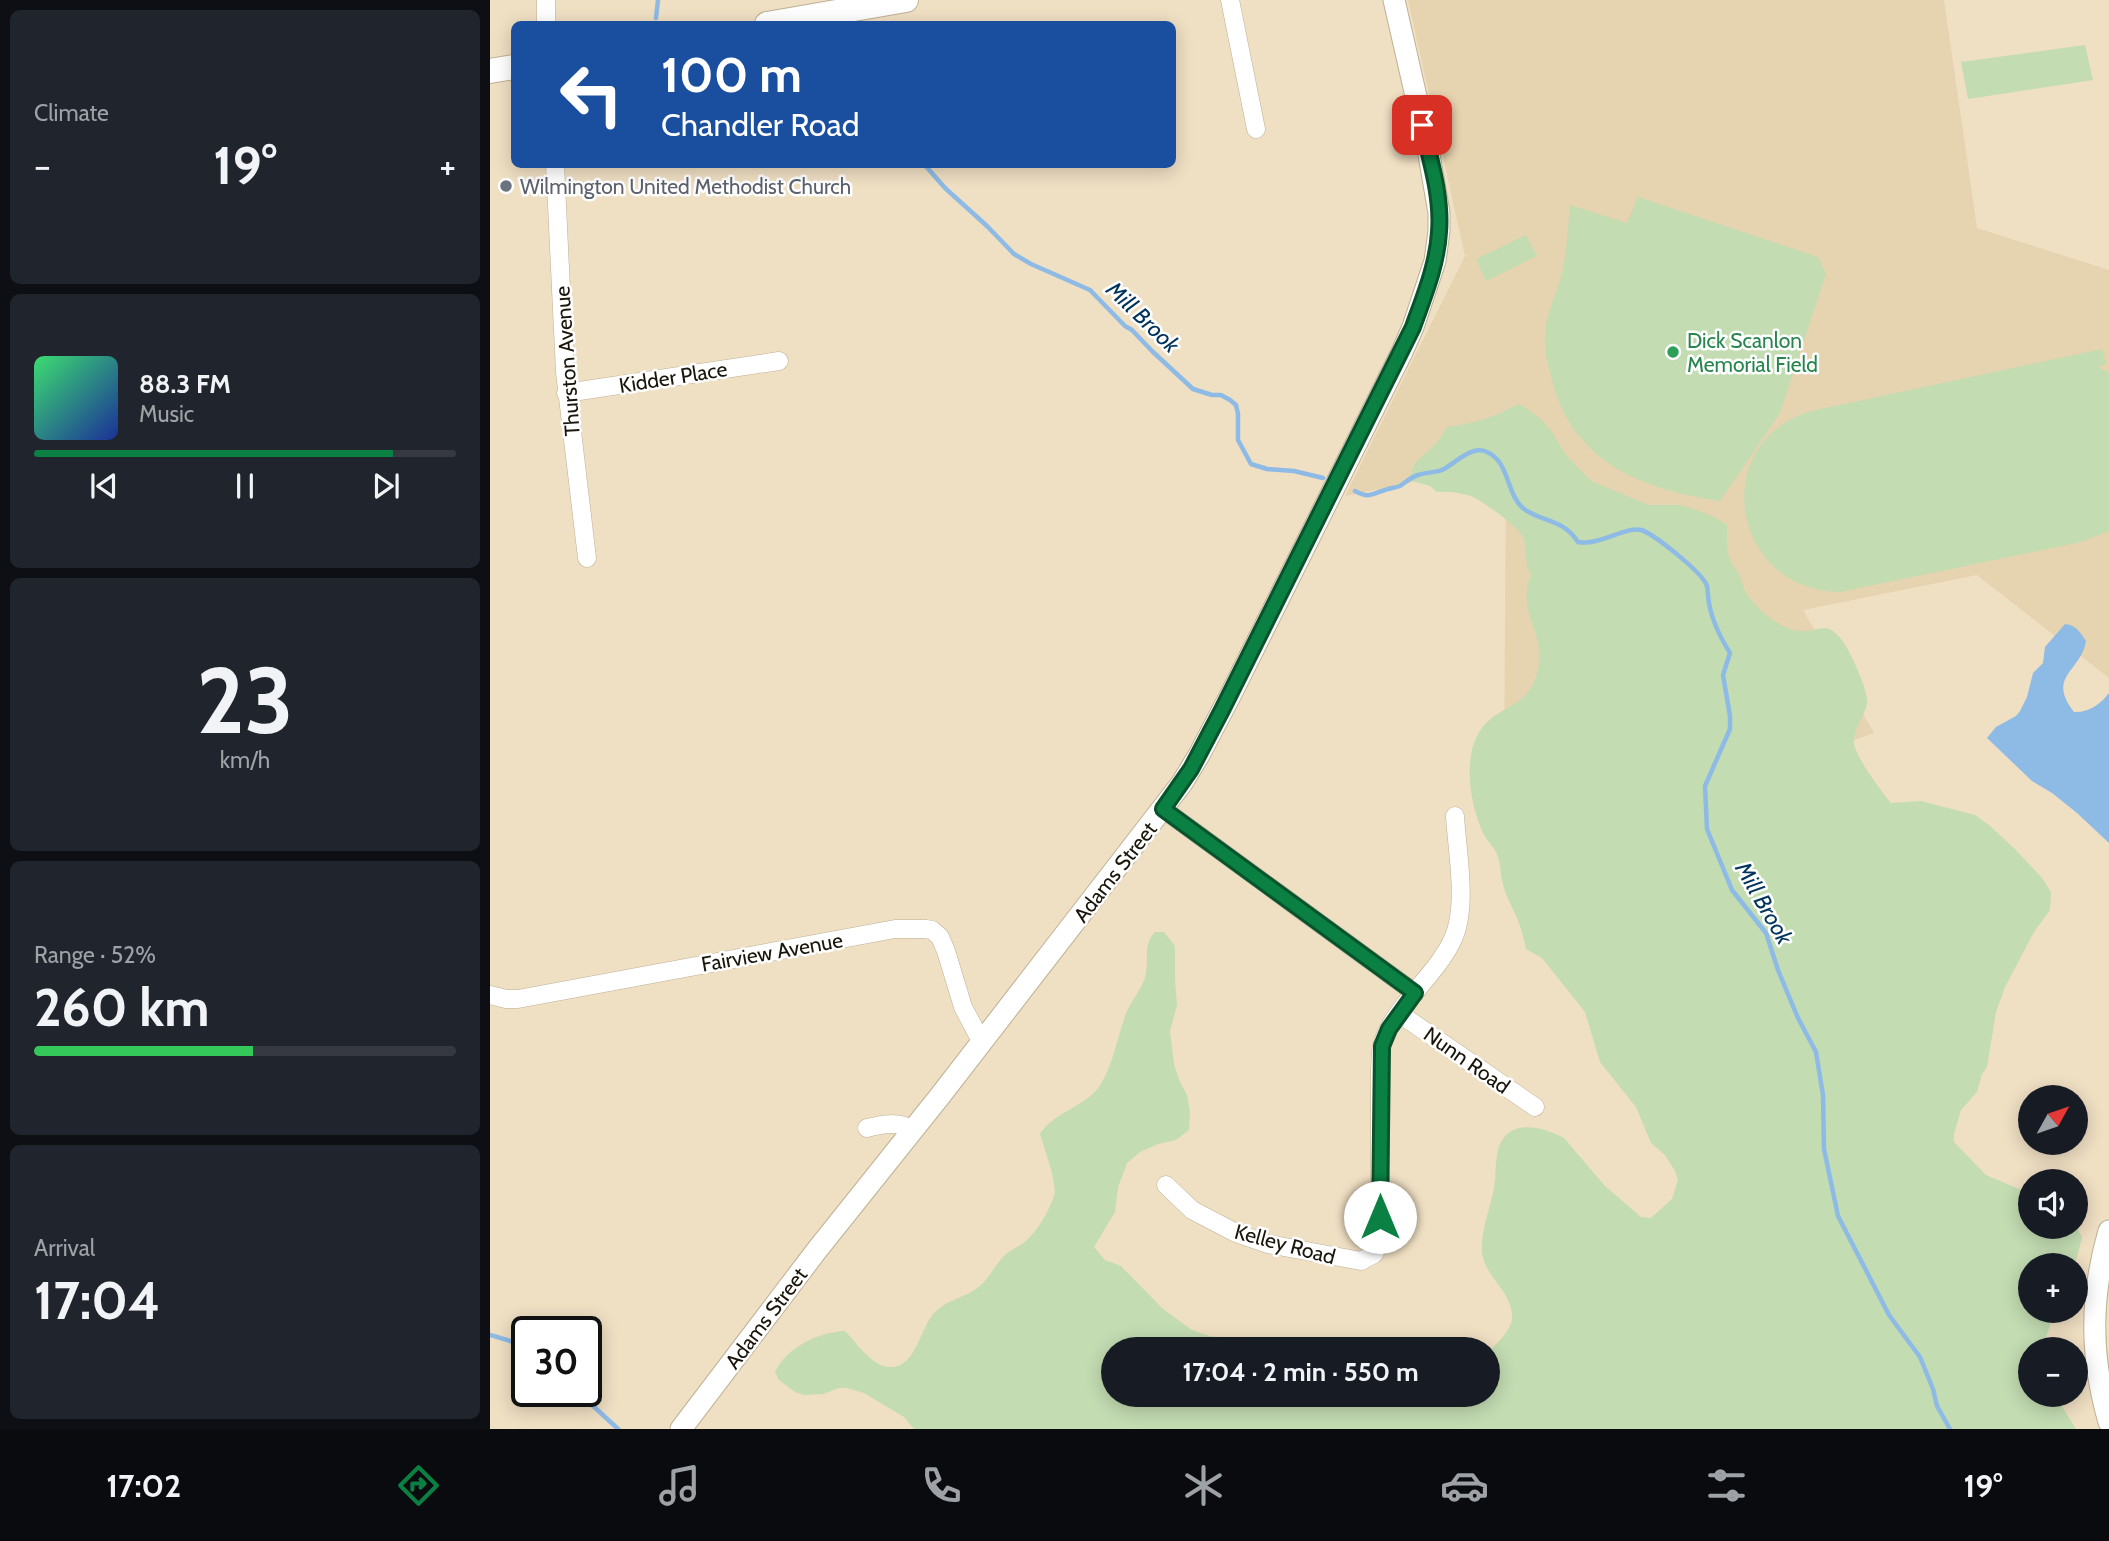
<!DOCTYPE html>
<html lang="en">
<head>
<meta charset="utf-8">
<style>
  :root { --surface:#171b24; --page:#20242c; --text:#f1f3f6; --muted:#9ea1a6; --line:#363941; --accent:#0b8043 }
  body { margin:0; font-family:Cabin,sans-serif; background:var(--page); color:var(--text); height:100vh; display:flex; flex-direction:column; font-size:26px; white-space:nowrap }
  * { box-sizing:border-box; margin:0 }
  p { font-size:23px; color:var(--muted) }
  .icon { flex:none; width:38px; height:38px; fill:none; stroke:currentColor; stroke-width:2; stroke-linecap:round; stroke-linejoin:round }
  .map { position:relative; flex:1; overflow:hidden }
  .sheet { display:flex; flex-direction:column; gap:10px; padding:10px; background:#0d0f14; width:490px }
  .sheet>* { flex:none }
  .guide { position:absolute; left:21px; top:21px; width:665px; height:147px; border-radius:10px; box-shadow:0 4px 18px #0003; background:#1a4fa0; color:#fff; overflow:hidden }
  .needle { width:46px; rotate:50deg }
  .controls { position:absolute; left:1528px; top:1085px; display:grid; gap:14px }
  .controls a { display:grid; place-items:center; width:70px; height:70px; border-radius:50%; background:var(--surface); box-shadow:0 4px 18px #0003; font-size:35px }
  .speed { position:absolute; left:21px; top:1316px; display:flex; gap:14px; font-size:35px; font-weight:700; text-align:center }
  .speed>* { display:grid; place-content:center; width:91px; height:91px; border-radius:50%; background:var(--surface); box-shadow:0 4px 18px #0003; line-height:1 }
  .speed .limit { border:4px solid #111; border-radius:10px; background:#fff; color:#111 }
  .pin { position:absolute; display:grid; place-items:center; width:60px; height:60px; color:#fff; margin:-30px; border-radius:14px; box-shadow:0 4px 10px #0006 }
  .me { position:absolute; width:77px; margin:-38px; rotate:0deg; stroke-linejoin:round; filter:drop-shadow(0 0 5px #0008) }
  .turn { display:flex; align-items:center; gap:24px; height:147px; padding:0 35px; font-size:32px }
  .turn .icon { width:91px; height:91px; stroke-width:2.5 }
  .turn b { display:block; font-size:49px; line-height:60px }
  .big { font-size:52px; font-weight:700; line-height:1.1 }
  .sheet .widget { flex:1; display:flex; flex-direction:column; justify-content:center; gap:10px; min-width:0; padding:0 24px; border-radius:10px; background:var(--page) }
  .sheet .dial { align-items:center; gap:0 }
  .dial b { font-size:91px; line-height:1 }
  .song { display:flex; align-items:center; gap:21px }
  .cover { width:84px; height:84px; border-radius:10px; background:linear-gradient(135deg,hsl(140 70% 55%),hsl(230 70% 35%)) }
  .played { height:7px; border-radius:4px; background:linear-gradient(90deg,var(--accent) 85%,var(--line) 85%) }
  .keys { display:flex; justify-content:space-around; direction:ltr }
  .heat { display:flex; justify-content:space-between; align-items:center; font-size:38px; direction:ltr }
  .charge { height:10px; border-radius:5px; background:linear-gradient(90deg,#34c759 52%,var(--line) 0) }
  .trip { position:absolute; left:611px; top:1337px; width:399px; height:70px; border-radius:35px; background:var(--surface); box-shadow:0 4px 18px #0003; font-weight:700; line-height:70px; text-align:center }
  .tabs { display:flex; height:112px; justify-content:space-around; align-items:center; background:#090b0e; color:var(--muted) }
  .tabs .icon { width:49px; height:49px }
  .tabs .current { color:var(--accent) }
  .tabs b { font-size:32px; color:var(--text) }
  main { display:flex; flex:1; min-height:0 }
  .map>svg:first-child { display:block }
  .built { fill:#e6d3b0 }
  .green { fill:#c3dcb2 }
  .water { fill:#8ebae6 }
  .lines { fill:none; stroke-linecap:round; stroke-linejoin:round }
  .stream { stroke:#8ebae6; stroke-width:4.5 }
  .minor-casing { stroke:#bfb095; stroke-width:19 }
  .tertiary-casing { stroke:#bfb095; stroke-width:23 }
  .secondary-casing { stroke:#bfb095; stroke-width:26 }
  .minor { stroke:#fff; stroke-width:18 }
  .tertiary { stroke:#fff; stroke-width:21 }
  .secondary { stroke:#fff; stroke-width:24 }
  .route-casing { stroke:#07532c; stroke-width:18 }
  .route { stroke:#0b8043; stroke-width:12 }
  .worship-dot { fill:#6b7280; stroke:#fff; stroke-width:2.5 }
  .leisure-dot { fill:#2e9e5b; stroke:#fff; stroke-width:2.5 }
  .labels { text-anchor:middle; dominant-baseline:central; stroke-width:5; stroke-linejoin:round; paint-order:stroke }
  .worship-label { font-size:21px; fill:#5b616d; stroke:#fff; text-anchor:start }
  .leisure-label { font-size:21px; fill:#27864d; stroke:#fff; text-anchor:start }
  .street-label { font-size:21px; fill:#1a150a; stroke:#fff }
  .water-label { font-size:23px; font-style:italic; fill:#00335c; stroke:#fff }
</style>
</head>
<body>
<main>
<section class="sheet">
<div class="widget"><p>Climate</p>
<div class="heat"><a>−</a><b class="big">19°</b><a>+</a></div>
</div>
<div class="widget">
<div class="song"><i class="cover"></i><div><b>88.3 FM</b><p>Music</p></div></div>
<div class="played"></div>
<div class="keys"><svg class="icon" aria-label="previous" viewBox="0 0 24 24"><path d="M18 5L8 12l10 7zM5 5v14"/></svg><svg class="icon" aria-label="pause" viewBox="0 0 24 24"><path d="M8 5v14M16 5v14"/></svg><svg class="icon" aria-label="next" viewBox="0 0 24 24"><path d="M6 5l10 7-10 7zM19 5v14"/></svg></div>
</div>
<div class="widget dial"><b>23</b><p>km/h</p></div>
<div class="widget"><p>Range · 52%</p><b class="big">260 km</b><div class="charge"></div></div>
<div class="widget"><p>Arrival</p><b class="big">17:04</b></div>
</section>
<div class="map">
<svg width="1619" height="1429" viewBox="0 0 1619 1429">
  <rect width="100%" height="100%" fill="#efdfc3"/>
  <polygon class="built" points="918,0 1454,0 1487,228 1619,270 1619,678 1487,575 1313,610 1384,733 1336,750 1014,778 1016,463 855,496 975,256"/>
  <g class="green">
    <polygon points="1595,45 1603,80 1478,99 1471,62"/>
    <path d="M 1148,197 L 1328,257 L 1336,274 L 1290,413 L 1230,501 C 1154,490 1084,463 1063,383 C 1059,368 1054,351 1055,336 C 1056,312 1068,291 1073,269 C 1077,248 1078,226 1080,205 L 1137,223 Z"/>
    <polygon points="1036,235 1047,256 996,281 986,259"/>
    <path d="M 1612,349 L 1616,364 L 1608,367 L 1619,373 L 1619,531 L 1591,542 L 1350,592 C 1238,590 1217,436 1326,410 Z"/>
    <path d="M 1030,404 L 1051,419 L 1062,432 L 1076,455 L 1101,481 L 1159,505 L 1189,505 L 1197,507 L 1223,516 L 1237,525 C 1237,535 1236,548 1239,557 C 1241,564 1247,570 1250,576 C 1252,581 1253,586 1255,591 C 1265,608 1289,629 1310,631 C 1331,632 1335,619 1352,640 C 1360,651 1379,691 1377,704 C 1374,717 1362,730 1364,744 C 1367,759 1391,791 1401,803 L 1431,801 L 1485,815 L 1499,825 L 1525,849 L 1552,878 L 1561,892 L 1560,910 L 1544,932 L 1515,987 L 1506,1012 L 1497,1067 L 1492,1074 L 1487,1092 L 1471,1110 L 1464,1134 L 1464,1142 L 1496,1175 L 1540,1194 L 1540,1227 L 1586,1227 L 1592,1237 L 1585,1265 L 1540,1265 L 1540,1311 L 1565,1311 L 1556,1337 L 1555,1349 L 1540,1349 L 1540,1395 L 1565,1395 L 1586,1429 L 424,1429 L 414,1417 L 374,1393 L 357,1388 L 349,1388 L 333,1394 L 314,1395 L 305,1392 L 289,1380 L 285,1372 C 297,1347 329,1332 355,1331 C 367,1343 382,1367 400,1367 C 426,1369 431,1325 445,1312 C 457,1300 473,1298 486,1289 C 498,1281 504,1266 514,1256 C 520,1250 529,1247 536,1241 C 548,1230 559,1211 564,1196 C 568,1184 554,1148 550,1134 C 564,1112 593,1108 609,1087 C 623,1066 627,1039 635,1016 C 640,1002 650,992 655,978 C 660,961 652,945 665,932 L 674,932 L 685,946 L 685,980 L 687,1005 L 680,1031 L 684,1064 L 689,1080 L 697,1095 L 700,1112 L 699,1130 L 686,1140 L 668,1144 L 650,1152 L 637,1163 L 628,1187 L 625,1212 L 604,1247 L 615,1260 L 631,1266 L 673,1309 L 702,1330 L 719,1336 L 775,1342 L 801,1349 L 623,1349 L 623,1395 L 905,1395 L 915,1396 L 919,1395 L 998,1395 L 998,1352 C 1006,1345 1021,1330 1022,1319 C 1024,1292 993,1276 992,1251 C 991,1230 1000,1209 1004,1188 C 1006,1177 1005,1167 1007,1156 C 1012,1118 1048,1124 1074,1138 L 1115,1186 L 1151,1217 L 1161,1218 L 1182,1199 L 1188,1180 L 1185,1171 L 1175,1155 L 1161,1143 L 1146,1107 L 1110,1062 L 1095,1012 L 1052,958 L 1036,949 C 1034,940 1032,931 1029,923 C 1024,909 1016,898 1013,884 C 1010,874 1011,861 1006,852 C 1003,846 997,841 994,835 C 981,808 973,763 987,736 C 1004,703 1037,712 1047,673 C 1057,638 1033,619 1037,590 C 1037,585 1040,579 1041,574 C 1033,562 1038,550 1033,537 C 1029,527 991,500 981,496 C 970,493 958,491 947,492 L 940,486 L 918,480 L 925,463 L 947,443 L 957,427 C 973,425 989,421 1003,416 C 1013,413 1020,407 1030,404 Z"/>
  </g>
  <path class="water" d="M 1575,624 C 1586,625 1590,632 1596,641 C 1591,672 1556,676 1584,712 C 1598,713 1611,704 1619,693 L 1619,843 L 1587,813 L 1562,793 L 1542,781 L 1497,738 L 1506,727 L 1526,716 L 1530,711 L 1537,697 L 1543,673 L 1553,663 L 1555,647 Z"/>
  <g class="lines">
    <g class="stream">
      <polyline points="166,18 168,0"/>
      <polyline points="434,164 455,188 497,226 524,254 541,264 600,290 635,326 642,330 662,351 703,389 722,395 731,395 740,400 746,405 748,414 748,440 761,464 777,469 804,471 833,478"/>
      <path d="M 865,491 C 880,499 881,494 895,490 C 900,488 905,488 910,486 C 916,482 921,477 928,475 C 937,472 946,473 954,469 C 967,462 981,445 997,452 C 1020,462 1016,495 1034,509 C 1054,523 1072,518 1088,542 C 1110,546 1135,526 1151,530 C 1164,534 1213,573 1217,586 C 1218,592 1218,598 1219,603 C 1222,621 1230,637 1240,653 L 1233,675 L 1240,716 L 1240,729 L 1215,786 L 1217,829 L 1242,890 L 1276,933 L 1288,970 L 1308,1018 L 1326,1052 L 1333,1095 L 1334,1149 L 1348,1216 L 1399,1315 L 1430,1357 L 1443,1389 L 1447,1406 L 1460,1429"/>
      <polyline points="0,1335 37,1346"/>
      <polyline points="87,1391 128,1429"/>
    </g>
    <g class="minor-casing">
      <g id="minor">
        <polyline points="56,0 56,24"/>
        <polyline points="740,0 766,129"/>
        <polyline points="65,164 75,372 97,558"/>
        <polyline points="76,393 289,361"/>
        <polyline points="673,809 925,993"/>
        <polyline points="0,995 16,999 28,999 405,929 436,929 442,930 450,937 456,951 473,1007 492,1043"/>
        <polyline points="910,1014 1045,1107"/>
        <path d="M 377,1128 C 393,1124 408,1121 423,1130"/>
        <path d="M 676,1185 L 702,1210 L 746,1233 L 778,1244 L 871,1261 L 884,1254 L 890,1242 L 890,1069 C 891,1060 890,1050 893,1042 C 906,1004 946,976 963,939 C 978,906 967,852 965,816"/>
      </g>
    </g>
    <g class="tertiary-casing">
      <g id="tertiary">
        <path d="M 1619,1231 C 1600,1297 1600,1356 1619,1422"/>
        <polyline points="191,1429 327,1250 450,1096 692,783 709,755 740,696 912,352 923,327 945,261 949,231 949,213 938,149 904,0"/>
      </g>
    </g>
    <g class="secondary-casing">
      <g id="secondary">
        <polyline points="277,24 416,0"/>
        <polyline points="0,71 24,67"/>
      </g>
    </g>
    <use href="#minor" class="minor"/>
    <use href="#tertiary" class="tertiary"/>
    <use href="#secondary" class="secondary"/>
  </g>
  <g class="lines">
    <g class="route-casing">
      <path id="route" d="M 890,1217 L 892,1046 L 899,1029 L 925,993 L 673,809 L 701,769 L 732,710 L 923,327 C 934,296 947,265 949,232 C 952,197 940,159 932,125"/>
    </g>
    <use href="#route" class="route"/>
  </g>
  <circle class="worship-dot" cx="16" cy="186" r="7"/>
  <circle class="leisure-dot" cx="1183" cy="352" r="7"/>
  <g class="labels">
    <g class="worship-label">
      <text x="30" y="186">Wilmington United Methodist Church</text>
    </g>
    <g class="leisure-label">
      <text x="1197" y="340">Dick Scanlon<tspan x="1197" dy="24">Memorial Field</tspan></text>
    </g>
    <g class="street-label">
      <text transform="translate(77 361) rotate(-94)">Thurston Avenue</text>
      <text transform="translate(183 377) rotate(-9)">Kidder Place</text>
      <text transform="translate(625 872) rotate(-52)">Adams Street</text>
      <text transform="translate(282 952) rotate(-10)">Fairview Avenue</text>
      <text transform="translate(977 1060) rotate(35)">Nunn Road</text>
      <text transform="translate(795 1244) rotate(15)">Kelley Road</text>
      <text transform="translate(276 1318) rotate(-53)">Adams Street</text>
    </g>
    <g class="water-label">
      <text transform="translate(653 317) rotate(44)">Mill Brook</text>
      <text transform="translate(1274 903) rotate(60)">Mill Brook</text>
    </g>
  </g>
</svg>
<div class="controls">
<a><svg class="needle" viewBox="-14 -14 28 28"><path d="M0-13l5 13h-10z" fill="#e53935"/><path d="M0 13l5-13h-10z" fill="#9ea1a6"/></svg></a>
<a><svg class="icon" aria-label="sound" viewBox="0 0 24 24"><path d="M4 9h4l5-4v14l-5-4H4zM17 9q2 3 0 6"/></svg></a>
<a>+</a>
<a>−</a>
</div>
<div class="speed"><div class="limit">30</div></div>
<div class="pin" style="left:932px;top:125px;background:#d93025"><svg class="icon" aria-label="arrive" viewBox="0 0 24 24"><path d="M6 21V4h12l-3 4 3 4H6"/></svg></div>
<svg class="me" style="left:890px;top:1217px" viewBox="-20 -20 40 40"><circle r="19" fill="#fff"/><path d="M0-13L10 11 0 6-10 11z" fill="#0b8043"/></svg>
<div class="trip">17:04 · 2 min · 550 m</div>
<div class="guide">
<div class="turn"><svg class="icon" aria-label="left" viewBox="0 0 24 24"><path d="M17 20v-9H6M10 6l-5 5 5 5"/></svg><div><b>100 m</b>Chandler Road</div></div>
</div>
</div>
</main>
<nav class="tabs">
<b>17:02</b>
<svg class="icon current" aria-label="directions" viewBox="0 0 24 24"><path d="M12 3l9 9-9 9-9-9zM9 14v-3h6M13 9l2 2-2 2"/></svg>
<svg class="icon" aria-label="music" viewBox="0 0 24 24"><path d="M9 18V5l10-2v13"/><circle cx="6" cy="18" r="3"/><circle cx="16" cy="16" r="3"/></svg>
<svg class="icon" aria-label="phone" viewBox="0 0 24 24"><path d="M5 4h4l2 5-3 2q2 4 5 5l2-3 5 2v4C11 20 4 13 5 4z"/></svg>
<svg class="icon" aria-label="climate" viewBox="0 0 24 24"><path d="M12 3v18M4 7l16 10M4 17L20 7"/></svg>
<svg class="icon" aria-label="car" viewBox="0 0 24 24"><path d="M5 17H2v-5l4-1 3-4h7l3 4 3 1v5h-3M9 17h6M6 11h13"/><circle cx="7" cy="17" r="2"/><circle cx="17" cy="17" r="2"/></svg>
<svg class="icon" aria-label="filters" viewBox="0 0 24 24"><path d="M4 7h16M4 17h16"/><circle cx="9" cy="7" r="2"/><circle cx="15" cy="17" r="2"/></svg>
<b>19°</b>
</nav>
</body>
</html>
